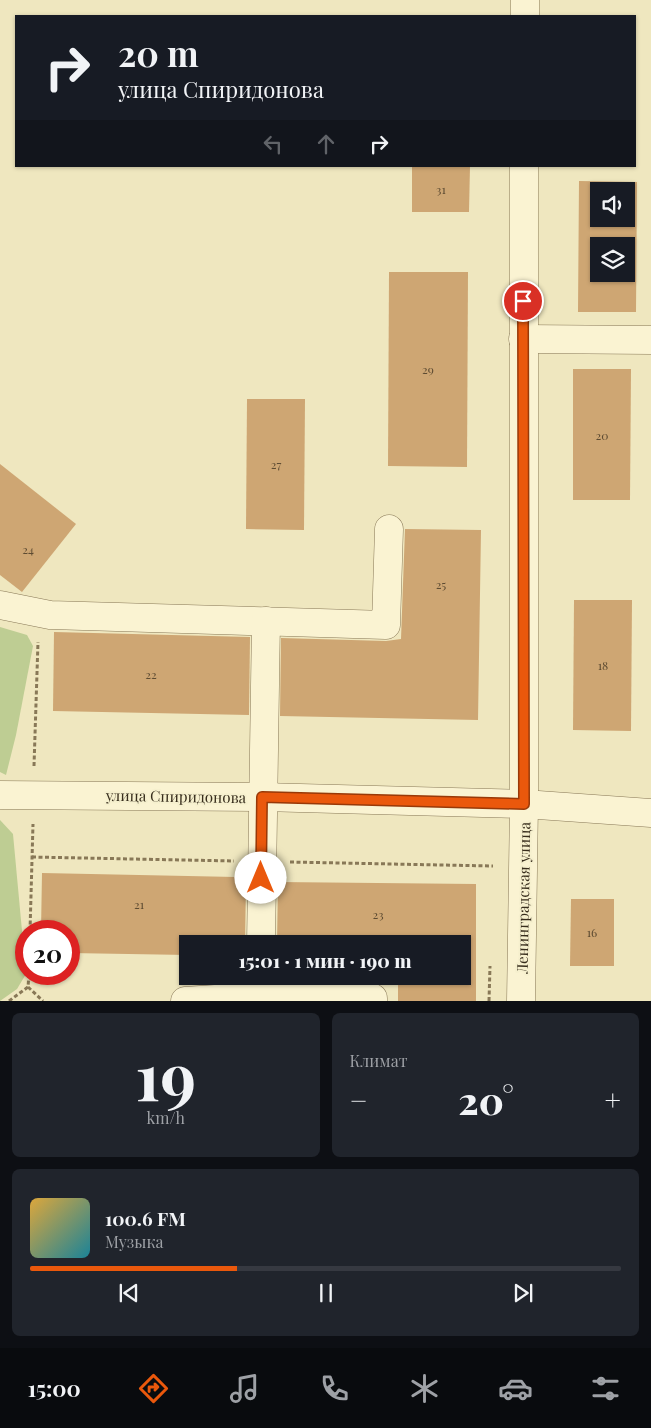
<!DOCTYPE html>
<html lang="ru">
<head>
<meta charset="utf-8">
<style>
  :root { --surface:#171b24; --page:#20242c; --text:#f1f3f6; --muted:#9ea1a6; --line:#363941; --accent:#ea580c }
  body { margin:0; font-family:"Playfair Display",serif; background:var(--page); color:var(--text); height:100vh; display:flex; flex-direction:column; font-size:19px; white-space:nowrap }
  * { box-sizing:border-box; margin:0 }
  p { font-size:16px; color:var(--muted) }
  .icon { flex:none; width:28px; height:28px; fill:none; stroke:currentColor; stroke-width:2; stroke-linecap:round; stroke-linejoin:round }
  .map { position:relative; height:1001px; overflow:hidden }
  .panel { display:flex; flex-direction:column; gap:12px; padding:12px; background:#0d0f14; flex:1 }
  .panel>* { flex:none }
  .guide { position:absolute; left:15px; top:15px; width:621px; height:152px; border-radius:0px; box-shadow:0 1px 4px #0004; background:#171b24; color:var(--text); overflow:hidden }
  .buttons { position:absolute; left:590px; top:182px; display:grid; gap:10px }
  .buttons a { display:grid; place-items:center; width:45px; height:45px; border-radius:0px; background:var(--surface); box-shadow:0 1px 4px #0004; font-size:25px }
  .speed { position:absolute; left:15px; top:920px; display:flex; gap:10px; font-size:25px; font-weight:700; text-align:center }
  .speed>* { display:grid; place-content:center; width:65px; height:65px; border-radius:50%; background:var(--surface); box-shadow:0 1px 4px #0004; line-height:1 }
  .speed .limit { border:8px solid #d22; background:#fff; color:#111 }
  .pin { position:absolute; display:grid; place-items:center; width:42px; height:42px; color:#fff; margin:-21px; border:2px solid #fff; border-radius:50%; box-shadow:0 1px 5px #0007 }
  .me { position:absolute; width:55px; margin:-28px; rotate:0deg; stroke-linejoin:round; filter:drop-shadow(0 0 4px #0008) }
  .turn { display:flex; align-items:center; gap:18px; height:105px; padding:0 20px; font-size:22px }
  .turn .icon { width:65px; height:65px; stroke-width:2.5 }
  .turn b { display:block; font-size:35px; line-height:42px }
  .lanes { display:flex; align-items:center; height:48px; padding:0 20px; background:#0003; justify-content:center; gap:25px; direction:ltr }
  .lanes .off { opacity:.35 }
  .big { font-size:38px; font-weight:800; line-height:1.1 }
  .panel .widget { flex:1; display:flex; flex-direction:column; justify-content:center; gap:8px; min-width:0; padding:0 18px; border-radius:8px; background:var(--page) }
  .panel .dial { align-items:center; gap:0 }
  .dial b { font-size:65px; line-height:1 }
  .song { display:flex; align-items:center; gap:15px }
  .cover { width:60px; height:60px; border-radius:8px; background:linear-gradient(135deg,hsl(40 70% 55%),hsl(190 70% 35%)) }
  .played { height:5px; border-radius:2px; background:linear-gradient(90deg,var(--accent) 35%,var(--line) 35%) }
  .keys { display:flex; justify-content:space-around; direction:ltr }
  .heat { display:flex; justify-content:space-between; align-items:center; font-size:28px; direction:ltr }
  .panel .tiles { flex:1; display:grid; gap:12px; grid-template-columns:1fr 1fr }
  .widget:last-child { grid-column:span 2 }
  .trip { position:absolute; left:179px; top:935px; width:292px; height:50px; border-radius:0px; background:var(--surface); box-shadow:0 1px 4px #0004; font-weight:800; line-height:50px; text-align:center }
  .tab-bar { display:flex; height:80px; justify-content:space-around; align-items:center; background:#090b0e; color:var(--muted) }
  .tab-bar .icon { width:35px; height:35px }
  .tab-bar .current { color:var(--accent) }
  .tab-bar b { font-size:22px; color:var(--text) }
  .map>svg:first-child { display:block }
  .green { fill:#becd93 }
  .building { fill:#cea673; fill-rule:evenodd }
  .lines { fill:none; stroke-linecap:round; stroke-linejoin:round }
  .minor-casing { stroke:#887857; stroke-width:29 }
  .path { stroke:#887857; stroke-width:3; stroke-dasharray:4 2.5; stroke-linecap:butt }
  .minor { stroke:#faf3d2; stroke-width:28 }
  .route-casing { stroke:#983908; stroke-width:12 }
  .route { stroke:#ea580c; stroke-width:9 }
  .labels { text-anchor:middle; dominant-baseline:central; stroke-width:4; stroke-linejoin:round; paint-order:stroke }
  .number-label { font-size:12px; fill:#5d4b32 }
  .street-label { font-size:15px; fill:#372d1c; stroke:#f6f0ce }
</style>
</head>
<body>
<div class="map">
<svg width="651" height="1001" viewBox="0 0 651 1001">
  <rect width="100%" height="100%" fill="#efe7bf"/>
  <g class="green">
    <polygon points="0,627 27,635 33,646 16,735 6,775 0,772"/>
    <polygon points="0,820 13,834 26,974 17,989 0,1001"/>
  </g>
  <g class="building">
    <polygon points="412,166 470,166 469,212 412,212"/>
    <path d="M 579,181 L 637,182 L 636,312 L 578,312 ZM 599,191 L 626,191 L 626,219 L 599,219 ZM 599,246 L 626,246 L 626,274 L 599,274 Z"/>
    <polygon points="389,272 468,272 467,467 388,466"/>
    <polygon points="573,369 631,369 630,500 573,500"/>
    <polygon points="247,399 305,399 304,530 246,529"/>
    <polygon points="0,464 76,524 22,592 0,575"/>
    <polygon points="405,529 481,530 478,720 280,716 281,638 386,641 401,639"/>
    <polygon points="574,600 632,600 631,731 573,730"/>
    <polygon points="54,632 250,637 249,715 53,711"/>
    <polygon points="42,873 236,877 236,882 246,882 245,944 188,944 188,955 69,953 69,931 41,931"/>
    <polygon points="278,882 476,884 476,1001 398,1001 398,976 462,976 462,944 277,944"/>
    <polygon points="571,899 614,899 614,966 570,966"/>
  </g>
  <g class="lines">
    <g class="minor-casing">
      <g id="minor">
        <polyline points="525,16 525,0"/>
        <polyline points="523,339 651,340"/>
        <polyline points="0,605 50,615 386,625 389,529"/>
        <polyline points="0,795 262,797 524,804 651,813"/>
        <polyline points="261,944 266,621"/>
        <polyline points="260,976 260,996 373,998 373,1001"/>
        <polyline points="185,1001 260,996"/>
        <polyline points="521,1001 524,804 524,166"/>
      </g>
    </g>
    <g class="path">
      <polyline points="34,766 38,642"/>
      <polyline points="32,857 234,861"/>
      <polyline points="290,862 493,866"/>
      <polyline points="30,931 33,824"/>
      <polyline points="28,987 43,1001"/>
      <polyline points="9,1001 28,987 29,974"/>
      <polyline points="489,1001 490,966"/>
    </g>
    <use href="#minor" class="minor"/>
  </g>
  <g class="lines">
    <g class="route-casing">
      <polyline id="route" points="261,878 262,797 524,804 523,301"/>
    </g>
    <use href="#route" class="route"/>
  </g>
  <g class="labels">
    <g class="number-label">
      <text x="441" y="189">31</text>
      <text x="428" y="369">29</text>
      <text x="602" y="435">20</text>
      <text x="276" y="464">27</text>
      <text x="28" y="549">24</text>
      <text x="441" y="584">25</text>
      <text x="603" y="665">18</text>
      <text x="151" y="674">22</text>
      <text x="139" y="904">21</text>
      <text x="378" y="914">23</text>
      <text x="592" y="932">16</text>
    </g>
    <g class="street-label">
      <text transform="translate(176 796) rotate(1)">улица Спиридонова</text>
      <text transform="translate(523 898) rotate(-89)">Ленинградская улица</text>
    </g>
  </g>
</svg>
<div class="buttons">
<a><svg class="icon" aria-label="sound" viewBox="0 0 24 24"><path d="M4 9h4l5-4v14l-5-4H4zM17 9q2 3 0 6"/></svg></a>
<a><svg class="icon" aria-label="layers" viewBox="0 0 24 24"><path d="M12 4l9 5-9 5-9-5zM3 14l9 5 9-5"/></svg></a>
</div>
<div class="speed"><div class="limit">20</div></div>
<div class="pin" style="left:523px;top:301px;background:#d93025"><svg class="icon" aria-label="arrive" viewBox="0 0 24 24"><path d="M6 21V4h12l-3 4 3 4H6"/></svg></div>
<svg class="me" style="left:261px;top:878px" viewBox="-20 -20 40 40"><circle r="19" fill="#fff"/><path d="M0-13L10 11 0 6-10 11z" fill="#ea580c"/></svg>
<div class="trip">15:01 · 1 мин · 190 m</div>
<div class="guide">
<div class="turn"><svg class="icon" aria-label="right" viewBox="0 0 24 24"><path d="M7 20v-9h11M14 6l5 5-5 5"/></svg><div><b>20 m</b>улица Спиридонова</div></div>
<div class="lanes"><svg class="icon off" aria-label="left" viewBox="0 0 24 24"><path d="M17 20v-9H6M10 6l-5 5 5 5"/></svg><svg class="icon off" aria-label="ahead" viewBox="0 0 24 24"><path d="M12 20V5M6 11l6-6 6 6"/></svg><svg class="icon" aria-label="right" viewBox="0 0 24 24"><path d="M7 20v-9h11M14 6l5 5-5 5"/></svg></div>
</div>
</div>
<section class="panel">
<div class="tiles">
<div class="widget dial"><b>19</b><p>km/h</p></div>
<div class="widget"><p>Климат</p>
<div class="heat"><a>−</a><b class="big">20°</b><a>+</a></div>
</div>
<div class="widget">
<div class="song"><i class="cover"></i><div><b>100.6 FM</b><p>Музыка</p></div></div>
<div class="played"></div>
<div class="keys"><svg class="icon" aria-label="previous" viewBox="0 0 24 24"><path d="M18 5L8 12l10 7zM5 5v14"/></svg><svg class="icon" aria-label="pause" viewBox="0 0 24 24"><path d="M8 5v14M16 5v14"/></svg><svg class="icon" aria-label="next" viewBox="0 0 24 24"><path d="M6 5l10 7-10 7zM19 5v14"/></svg></div>
</div>
</div>
</section>
<nav class="tab-bar">
<b>15:00</b>
<svg class="icon current" aria-label="directions" viewBox="0 0 24 24"><path d="M12 3l9 9-9 9-9-9zM9 14v-3h6M13 9l2 2-2 2"/></svg>
<svg class="icon" aria-label="music" viewBox="0 0 24 24"><path d="M9 18V5l10-2v13"/><circle cx="6" cy="18" r="3"/><circle cx="16" cy="16" r="3"/></svg>
<svg class="icon" aria-label="phone" viewBox="0 0 24 24"><path d="M5 4h4l2 5-3 2q2 4 5 5l2-3 5 2v4C11 20 4 13 5 4z"/></svg>
<svg class="icon" aria-label="climate" viewBox="0 0 24 24"><path d="M12 3v18M4 7l16 10M4 17L20 7"/></svg>
<svg class="icon" aria-label="car" viewBox="0 0 24 24"><path d="M5 17H2v-5l4-1 3-4h7l3 4 3 1v5h-3M9 17h6M6 11h13"/><circle cx="7" cy="17" r="2"/><circle cx="17" cy="17" r="2"/></svg>
<svg class="icon" aria-label="filters" viewBox="0 0 24 24"><path d="M4 7h16M4 17h16"/><circle cx="9" cy="7" r="2"/><circle cx="15" cy="17" r="2"/></svg>
</nav>
</body>
</html>
